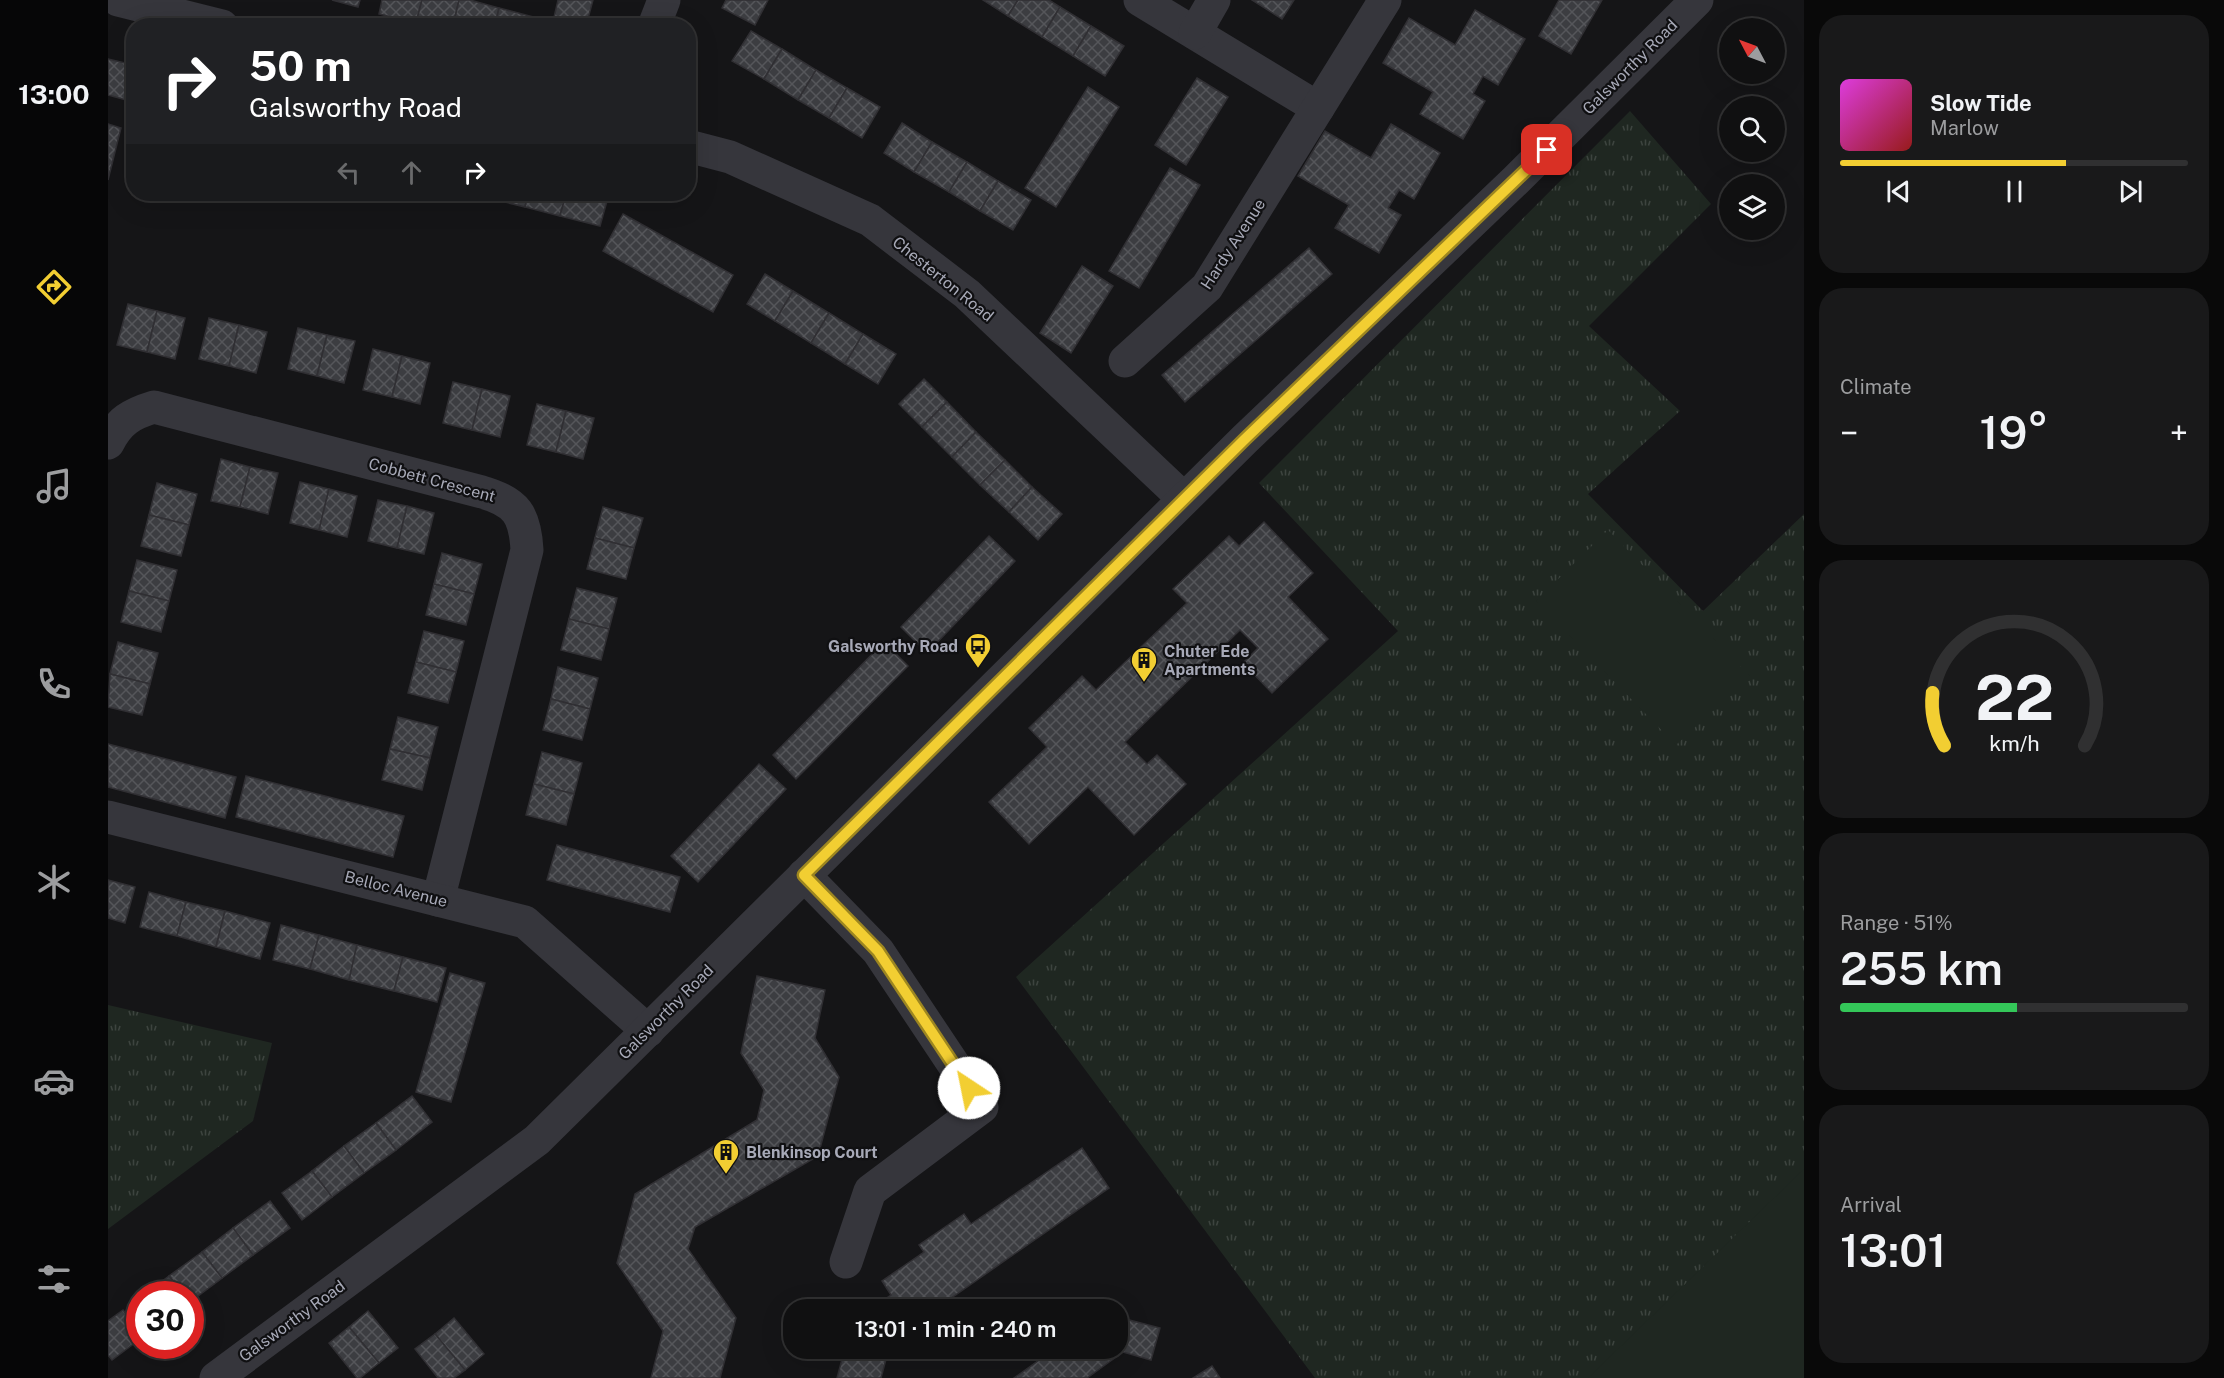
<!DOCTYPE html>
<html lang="en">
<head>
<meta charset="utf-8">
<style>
  :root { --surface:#101011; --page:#19191a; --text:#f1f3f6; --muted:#9c9d9f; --line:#303031; --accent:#f2ce32 }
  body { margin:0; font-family:"Public Sans",sans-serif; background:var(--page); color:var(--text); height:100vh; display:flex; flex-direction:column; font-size:22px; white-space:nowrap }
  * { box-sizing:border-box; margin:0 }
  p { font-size:20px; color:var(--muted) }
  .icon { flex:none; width:33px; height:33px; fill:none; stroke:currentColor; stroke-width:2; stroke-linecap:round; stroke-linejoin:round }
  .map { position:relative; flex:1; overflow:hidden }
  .sheet { display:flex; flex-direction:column; gap:15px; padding:15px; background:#090909; width:420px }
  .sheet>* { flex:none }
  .banner { position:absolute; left:18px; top:18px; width:570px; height:183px; border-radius:24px; box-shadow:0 6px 24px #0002,0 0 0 2px var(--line); background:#202124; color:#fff; overflow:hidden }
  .needle { width:39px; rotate:311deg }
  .controls { position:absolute; left:1611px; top:18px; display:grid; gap:12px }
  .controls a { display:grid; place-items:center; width:66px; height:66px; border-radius:50%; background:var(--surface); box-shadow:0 6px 24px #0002,0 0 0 2px var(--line); font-size:30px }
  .speed { position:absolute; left:18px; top:1281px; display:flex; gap:12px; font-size:30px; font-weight:700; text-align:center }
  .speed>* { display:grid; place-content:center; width:78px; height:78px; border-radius:50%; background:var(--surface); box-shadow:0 6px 24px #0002,0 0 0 2px var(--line); line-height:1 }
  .speed .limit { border:9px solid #d22; background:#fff; color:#111 }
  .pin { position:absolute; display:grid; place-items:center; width:51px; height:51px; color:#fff; margin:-26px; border-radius:12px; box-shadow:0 3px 9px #0006 }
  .me { position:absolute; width:66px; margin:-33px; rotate:326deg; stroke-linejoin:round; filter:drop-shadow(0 0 4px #0008) }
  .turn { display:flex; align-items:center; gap:21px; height:126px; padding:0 24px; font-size:27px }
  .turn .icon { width:78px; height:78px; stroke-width:2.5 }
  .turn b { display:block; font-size:42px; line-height:51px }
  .lanes { display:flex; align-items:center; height:57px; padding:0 24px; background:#0003; justify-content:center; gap:30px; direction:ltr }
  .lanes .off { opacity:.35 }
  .big { font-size:45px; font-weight:600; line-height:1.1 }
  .sheet .tile { flex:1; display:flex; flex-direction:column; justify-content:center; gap:9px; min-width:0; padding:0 21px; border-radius:24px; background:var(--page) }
  .sheet .dial { align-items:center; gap:0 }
  .dial svg { height:156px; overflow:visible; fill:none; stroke:var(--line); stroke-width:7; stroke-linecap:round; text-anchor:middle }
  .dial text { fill:var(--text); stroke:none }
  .song { display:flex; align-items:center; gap:18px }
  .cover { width:72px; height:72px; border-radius:9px; background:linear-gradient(135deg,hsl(300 70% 55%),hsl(0 70% 35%)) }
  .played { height:6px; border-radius:3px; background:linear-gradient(90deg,var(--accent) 65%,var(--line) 65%) }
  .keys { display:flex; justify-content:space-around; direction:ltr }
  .heat { display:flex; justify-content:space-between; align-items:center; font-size:33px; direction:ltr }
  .charge { height:9px; border-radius:4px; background:linear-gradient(90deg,#34c759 51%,var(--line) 0) }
  .trip { position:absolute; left:675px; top:1299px; width:345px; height:60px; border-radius:24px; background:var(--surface); box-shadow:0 6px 24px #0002,0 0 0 2px var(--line); font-weight:600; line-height:60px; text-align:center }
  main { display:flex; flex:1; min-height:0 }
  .tabs { display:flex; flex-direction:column; width:108px; justify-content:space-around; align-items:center; background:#060607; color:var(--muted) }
  .tabs .icon { width:42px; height:42px }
  .tabs .on { color:var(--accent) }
  .tabs b { font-size:27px; color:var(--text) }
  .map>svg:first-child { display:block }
  .grass { fill:url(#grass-tufts) }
  .pitch { fill:#1f2721 }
  .building { fill:url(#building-cross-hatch); stroke:#302f33; stroke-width:1.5 }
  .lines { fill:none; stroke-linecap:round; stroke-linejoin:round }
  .minor { stroke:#36363c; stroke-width:33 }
  .route-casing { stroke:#9d8620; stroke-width:15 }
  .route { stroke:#f2ce32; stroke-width:10 }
  .labels { text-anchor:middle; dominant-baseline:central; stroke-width:4.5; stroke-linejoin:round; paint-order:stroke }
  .street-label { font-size:16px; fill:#a7a9b7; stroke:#101012 }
  .poi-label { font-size:16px; font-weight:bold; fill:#a7a9b7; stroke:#101012; text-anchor:start }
</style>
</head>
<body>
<main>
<nav class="tabs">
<b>13:00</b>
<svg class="icon on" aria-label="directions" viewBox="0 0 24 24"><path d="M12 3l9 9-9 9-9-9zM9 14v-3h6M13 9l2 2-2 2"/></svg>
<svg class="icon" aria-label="music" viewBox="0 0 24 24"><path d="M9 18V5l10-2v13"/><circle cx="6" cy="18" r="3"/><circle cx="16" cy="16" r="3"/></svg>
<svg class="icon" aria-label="phone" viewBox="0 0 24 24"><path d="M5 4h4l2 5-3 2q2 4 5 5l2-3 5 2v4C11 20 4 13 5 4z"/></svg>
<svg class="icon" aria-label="climate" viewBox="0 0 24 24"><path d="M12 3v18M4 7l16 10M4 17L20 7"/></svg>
<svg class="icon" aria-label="car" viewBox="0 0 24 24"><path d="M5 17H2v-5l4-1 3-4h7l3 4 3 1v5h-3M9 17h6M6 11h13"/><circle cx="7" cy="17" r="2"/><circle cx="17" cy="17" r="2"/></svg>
<svg class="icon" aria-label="filters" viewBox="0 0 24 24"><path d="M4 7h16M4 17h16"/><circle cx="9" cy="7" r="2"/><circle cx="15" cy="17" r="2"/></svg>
</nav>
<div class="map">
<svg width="1696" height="1378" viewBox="0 0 1696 1378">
  <defs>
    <pattern id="grass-tufts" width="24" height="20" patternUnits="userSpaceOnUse" patternTransform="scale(1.5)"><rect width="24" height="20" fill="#1f2721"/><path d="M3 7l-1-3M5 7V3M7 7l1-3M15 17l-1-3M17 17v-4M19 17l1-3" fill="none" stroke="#3d443f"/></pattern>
    <pattern id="building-cross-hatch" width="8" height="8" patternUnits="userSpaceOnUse" patternTransform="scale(1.5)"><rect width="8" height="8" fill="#3c3d41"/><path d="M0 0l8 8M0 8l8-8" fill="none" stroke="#55565a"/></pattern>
  </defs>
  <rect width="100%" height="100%" fill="#151517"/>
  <g class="grass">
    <polygon points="1522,111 1603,204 1481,326 1572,411 1480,494 1595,611 1696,514 1696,1378 1207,1378 908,977 1290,631 1151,483"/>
    <polygon points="0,1005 164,1043 145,1121 0,1229"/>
  </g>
  <g class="pitch">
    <polygon points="1500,530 1642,676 1568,745 1428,601"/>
    <polygon points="1696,1169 1696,1378 1480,1378"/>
  </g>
  <g class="building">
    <polygon points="224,0 252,0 250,7"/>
    <polygon points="274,0 314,0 308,23 271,14"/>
    <polygon points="314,0 351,0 345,26 318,26 308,23"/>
    <polygon points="351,0 362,0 391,8 387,26 345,26"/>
    <polygon points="450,0 485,0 478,26 444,26"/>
    <polygon points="618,0 660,0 647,25 614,8"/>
    <polygon points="875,0 910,0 900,16"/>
    <polygon points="910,0 941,0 952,7 934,37 900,16"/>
    <polygon points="1144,0 1186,0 1174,19"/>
    <polygon points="1451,0 1494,0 1463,54 1431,36"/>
    <polygon points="952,7 983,26 965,56 934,37"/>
    <polygon points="391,8 437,20 436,26 387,26"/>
    <polygon points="1367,10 1417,39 1390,85 1375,76 1365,94 1377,101 1355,139 1312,114 1325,92 1275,63 1301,18 1347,45"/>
    <polygon points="983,26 1016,46 997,76 965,56"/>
    <polygon points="643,31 674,49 656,79 624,61"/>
    <polygon points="674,49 708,70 690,100 656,79"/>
    <polygon points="0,59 26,65 26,86 22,101 0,95"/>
    <polygon points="708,70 739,88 721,118 690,100"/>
    <polygon points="1089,78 1120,97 1078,165 1047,145"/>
    <polygon points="980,87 1011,107 948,207 917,188"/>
    <polygon points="739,88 772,107 754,138 721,118"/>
    <polygon points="794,123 824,142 806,172 776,153"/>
    <polygon points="0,124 13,128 0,180"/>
    <polygon points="1283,124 1332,153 1306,199 1291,190 1280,208 1293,215 1271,253 1227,228 1241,205 1190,176 1217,131 1263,158"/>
    <polygon points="824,142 859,162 841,192 806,172"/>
    <polygon points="859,162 890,181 872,211 841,192"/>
    <polygon points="1062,168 1092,185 1031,288 1001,271"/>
    <polygon points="890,181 923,200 905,230 872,211"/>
    <polygon points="381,194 420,194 417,207 380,198"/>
    <polygon points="420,194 458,194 452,216 417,207"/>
    <polygon points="458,194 501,194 492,226 452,216"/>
    <polygon points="515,214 625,275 605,312 495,251"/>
    <polygon points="1201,248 1224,274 1077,402 1054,375"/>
    <polygon points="974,266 1005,286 963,353 932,333"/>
    <polygon points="657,274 685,291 667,321 639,304"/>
    <polygon points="685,291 721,313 703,343 667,321"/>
    <polygon points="20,304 49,311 39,352 9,345"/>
    <polygon points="49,311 77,318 67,359 39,352"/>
    <polygon points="721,313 755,334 737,364 703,343"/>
    <polygon points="101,318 131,325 121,366 91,359"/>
    <polygon points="131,325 159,332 148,373 121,366"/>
    <polygon points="190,328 219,335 209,376 180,369"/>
    <polygon points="755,334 788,354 770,384 737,364"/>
    <polygon points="219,335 247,341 236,383 209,376"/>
    <polygon points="265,349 294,356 284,397 255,390"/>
    <polygon points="294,356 322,363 312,404 284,397"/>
    <polygon points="816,379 839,402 814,427 791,404"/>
    <polygon points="345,382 374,389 364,430 335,423"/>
    <polygon points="374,389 402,396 392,437 364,430"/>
    <polygon points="839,402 868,432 844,457 814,427"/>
    <polygon points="429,404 458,411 448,452 419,445"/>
    <polygon points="458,411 486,418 475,459 448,452"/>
    <polygon points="868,432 897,460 872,485 844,457"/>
    <polygon points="113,459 142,467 132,507 103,501"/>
    <polygon points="897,460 924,487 901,512 872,485"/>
    <polygon points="142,467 170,473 160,514 132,507"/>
    <polygon points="192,482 221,489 211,530 182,523"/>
    <polygon points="49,483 89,494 81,525 41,515"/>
    <polygon points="924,487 954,514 930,540 901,512"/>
    <polygon points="221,489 249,496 239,537 211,530"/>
    <polygon points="270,500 299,506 289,548 260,541"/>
    <polygon points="299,506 326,513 316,554 289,548"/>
    <polygon points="495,507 535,518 526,548 487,538"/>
    <polygon points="41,515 81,525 73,556 33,546"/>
    <polygon points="1156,522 1205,573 1180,597 1220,639 1164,693 1135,663 1150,648 1132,630 1017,742 1039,764 1049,755 1078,784 1026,835 980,787 921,844 881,802 939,747 921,728 974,676 988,690 1079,603 1065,589 1121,536 1131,546"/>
    <polygon points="881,536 907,561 819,653 793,627"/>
    <polygon points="487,538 526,548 518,579 479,569"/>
    <polygon points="334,553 374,564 366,594 326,584"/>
    <polygon points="29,560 69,570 61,601 21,591"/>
    <polygon points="326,584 366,594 358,625 318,615"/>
    <polygon points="469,588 509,598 501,629 461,619"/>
    <polygon points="21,591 61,601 53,632 13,622"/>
    <polygon points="461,619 501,629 493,660 453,650"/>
    <polygon points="316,631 356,641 348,672 308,662"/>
    <polygon points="10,642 50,653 42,684 2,674"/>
    <polygon points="776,642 800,666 688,779 665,755"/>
    <polygon points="308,662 348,672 340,703 300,693"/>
    <polygon points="450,667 490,678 482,709 443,699"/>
    <polygon points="2,674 42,684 34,715 0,707"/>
    <polygon points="443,699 482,709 474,740 435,730"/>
    <polygon points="290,717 330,727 322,758 282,749"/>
    <polygon points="0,744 128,777 117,818 0,787"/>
    <polygon points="282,749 322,758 314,790 274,780"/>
    <polygon points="434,752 474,763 466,794 426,784"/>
    <polygon points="651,764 678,789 590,882 563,856"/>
    <polygon points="138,776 296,816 285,857 128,817"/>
    <polygon points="426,784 466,794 458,825 418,815"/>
    <polygon points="449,845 572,877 562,912 439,880"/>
    <polygon points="0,880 27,887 17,923 0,918"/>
    <polygon points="41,892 78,902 69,936 32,927"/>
    <polygon points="78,902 117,911 108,947 69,936"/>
    <polygon points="117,911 162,923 152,959 108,947"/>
    <polygon points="173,925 211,935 202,969 165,960"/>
    <polygon points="211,935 249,945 241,980 202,969"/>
    <polygon points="249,945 295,957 286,991 241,980"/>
    <polygon points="295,957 338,968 329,1002 286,991"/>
    <polygon points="342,973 377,983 343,1102 308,1092"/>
    <polygon points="649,976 717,990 707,1038 731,1077 710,1156 587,1227 580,1249 628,1318 612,1378 543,1378 555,1331 509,1263 527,1194 649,1120 656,1090 633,1053"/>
    <polygon points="304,1096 324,1122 288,1150 268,1123"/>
    <polygon points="268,1123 288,1150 256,1173 236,1146"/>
    <polygon points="236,1146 256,1173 224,1197 204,1171"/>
    <polygon points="974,1148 1001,1188 826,1310 761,1310 783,1295 774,1281 816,1252 811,1245 856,1214 863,1224"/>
    <polygon points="204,1171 224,1197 194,1220 174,1193"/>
    <polygon points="162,1201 182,1228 145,1255 125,1228"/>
    <polygon points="125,1228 145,1255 114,1278 94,1252"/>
    <polygon points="94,1252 114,1278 82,1302 82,1294 75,1294 61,1276"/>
    <polygon points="61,1276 75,1294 37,1294"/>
    <polygon points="15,1310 32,1331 32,1339 4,1360 0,1355 0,1321"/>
    <polygon points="260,1311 290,1348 271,1363 241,1327"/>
    <polygon points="1010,1317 1052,1328 1043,1360 1015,1352 979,1378 906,1378 948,1348 1010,1348"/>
    <polygon points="346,1318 376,1354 357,1370 327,1334"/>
    <polygon points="241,1327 271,1363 252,1378 249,1378 221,1343"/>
    <polygon points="327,1334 357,1370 346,1378 330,1378 307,1349"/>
    <polygon points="737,1348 781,1348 773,1378 729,1378"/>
    <polygon points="1104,1366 1112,1378 1085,1378"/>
  </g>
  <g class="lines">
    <g class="minor">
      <polyline points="10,0 114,26"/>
      <polyline points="1032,0 1210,108"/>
      <polyline points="546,26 556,0"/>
      <polyline points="1087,33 1106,0"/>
      <polyline points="580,146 622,157 762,220 859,294 1076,499"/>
      <polyline points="1017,361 1099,287 1277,0"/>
      <path d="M 0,443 C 11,421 23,414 46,407 L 374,492 C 409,502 417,515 419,550 L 330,900"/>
      <polyline points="0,817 417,922 540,1031"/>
      <polyline points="696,875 770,951 874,1107 762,1191 738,1262"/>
      <polyline points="108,1378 429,1140 1137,439 1407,181 1589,0"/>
    </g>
  </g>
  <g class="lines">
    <g class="route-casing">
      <polyline id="route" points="861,1088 770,951 696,875 1137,439 1439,150"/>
    </g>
    <use href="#route" class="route"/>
  </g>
  <defs>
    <g id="bus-pin" transform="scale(1.35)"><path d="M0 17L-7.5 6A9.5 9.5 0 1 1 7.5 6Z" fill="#f2ce32" stroke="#101012"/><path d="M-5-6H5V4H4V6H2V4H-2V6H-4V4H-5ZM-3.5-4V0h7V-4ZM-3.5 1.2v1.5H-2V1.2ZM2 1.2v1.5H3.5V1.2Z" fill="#111"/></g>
    <g id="building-pin" transform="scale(1.35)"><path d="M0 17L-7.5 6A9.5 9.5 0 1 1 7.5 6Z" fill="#f2ce32" stroke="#101012"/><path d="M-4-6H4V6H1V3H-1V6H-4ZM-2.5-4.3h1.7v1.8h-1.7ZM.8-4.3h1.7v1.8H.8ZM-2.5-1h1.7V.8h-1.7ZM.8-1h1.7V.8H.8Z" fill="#111"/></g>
  </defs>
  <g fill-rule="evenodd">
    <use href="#bus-pin" x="870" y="646"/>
    <use href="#building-pin" x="1036" y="660"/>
    <use href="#building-pin" x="618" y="1152"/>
  </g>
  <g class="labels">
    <g class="street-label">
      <text transform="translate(1522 67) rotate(-45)">Galsworthy Road</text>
      <text transform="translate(1125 244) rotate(-57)">Hardy Avenue</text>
      <text transform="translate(835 279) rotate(39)">Chesterton Road</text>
      <text transform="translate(324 480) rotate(15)">Cobbett Crescent</text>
      <text transform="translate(288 889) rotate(14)">Belloc Avenue</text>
      <text transform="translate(558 1012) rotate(-45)">Galsworthy Road</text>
      <text transform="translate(184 1321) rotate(-36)">Galsworthy Road</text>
    </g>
    <g class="poi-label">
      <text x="850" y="646" text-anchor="end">Galsworthy Road</text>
      <text x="1056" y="651">Chuter Ede<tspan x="1056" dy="18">Apartments</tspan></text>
      <text x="638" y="1152">Blenkinsop Court</text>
    </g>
  </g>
</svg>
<div class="controls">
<a><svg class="needle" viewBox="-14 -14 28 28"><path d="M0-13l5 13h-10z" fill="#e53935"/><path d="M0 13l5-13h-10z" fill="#9c9d9f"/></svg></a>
<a><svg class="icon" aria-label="search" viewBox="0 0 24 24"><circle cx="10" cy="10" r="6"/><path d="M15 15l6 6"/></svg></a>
<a><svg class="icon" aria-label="layers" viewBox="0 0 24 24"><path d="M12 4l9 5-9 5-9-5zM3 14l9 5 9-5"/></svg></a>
</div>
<div class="speed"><div class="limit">30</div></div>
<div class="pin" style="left:1439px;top:150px;background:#d93025"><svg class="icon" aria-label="arrive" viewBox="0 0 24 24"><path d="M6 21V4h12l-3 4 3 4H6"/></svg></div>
<svg class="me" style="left:861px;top:1088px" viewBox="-20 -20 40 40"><circle r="19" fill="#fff"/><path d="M0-13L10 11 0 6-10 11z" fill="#f2ce32"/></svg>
<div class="trip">13:01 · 1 min · 240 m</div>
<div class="banner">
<div class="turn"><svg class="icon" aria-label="right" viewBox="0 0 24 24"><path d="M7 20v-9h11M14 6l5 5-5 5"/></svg><div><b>50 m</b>Galsworthy Road</div></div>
<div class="lanes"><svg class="icon off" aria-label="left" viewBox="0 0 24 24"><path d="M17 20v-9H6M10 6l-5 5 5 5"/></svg><svg class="icon off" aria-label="ahead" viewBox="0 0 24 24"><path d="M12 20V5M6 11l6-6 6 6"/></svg><svg class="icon" aria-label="right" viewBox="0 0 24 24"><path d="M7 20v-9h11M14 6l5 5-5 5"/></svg></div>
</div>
</div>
<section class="sheet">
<div class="tile">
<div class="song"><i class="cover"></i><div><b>Slow Tide</b><p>Marlow</p></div></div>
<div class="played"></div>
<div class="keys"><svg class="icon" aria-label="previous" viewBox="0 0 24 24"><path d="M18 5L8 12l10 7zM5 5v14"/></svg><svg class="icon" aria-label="pause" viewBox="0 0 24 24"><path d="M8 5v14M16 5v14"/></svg><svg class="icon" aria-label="next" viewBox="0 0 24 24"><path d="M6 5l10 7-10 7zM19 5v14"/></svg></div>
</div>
<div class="tile"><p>Climate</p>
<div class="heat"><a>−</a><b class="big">19°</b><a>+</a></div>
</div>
<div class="tile dial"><svg viewBox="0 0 100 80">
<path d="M14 69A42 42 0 1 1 86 69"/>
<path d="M14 69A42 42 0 0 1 8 42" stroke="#f2ce32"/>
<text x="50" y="56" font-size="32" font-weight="700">22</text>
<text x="50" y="72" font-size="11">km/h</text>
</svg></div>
<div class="tile"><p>Range · 51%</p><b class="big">255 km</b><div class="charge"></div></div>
<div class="tile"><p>Arrival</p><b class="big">13:01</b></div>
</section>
</main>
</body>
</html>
